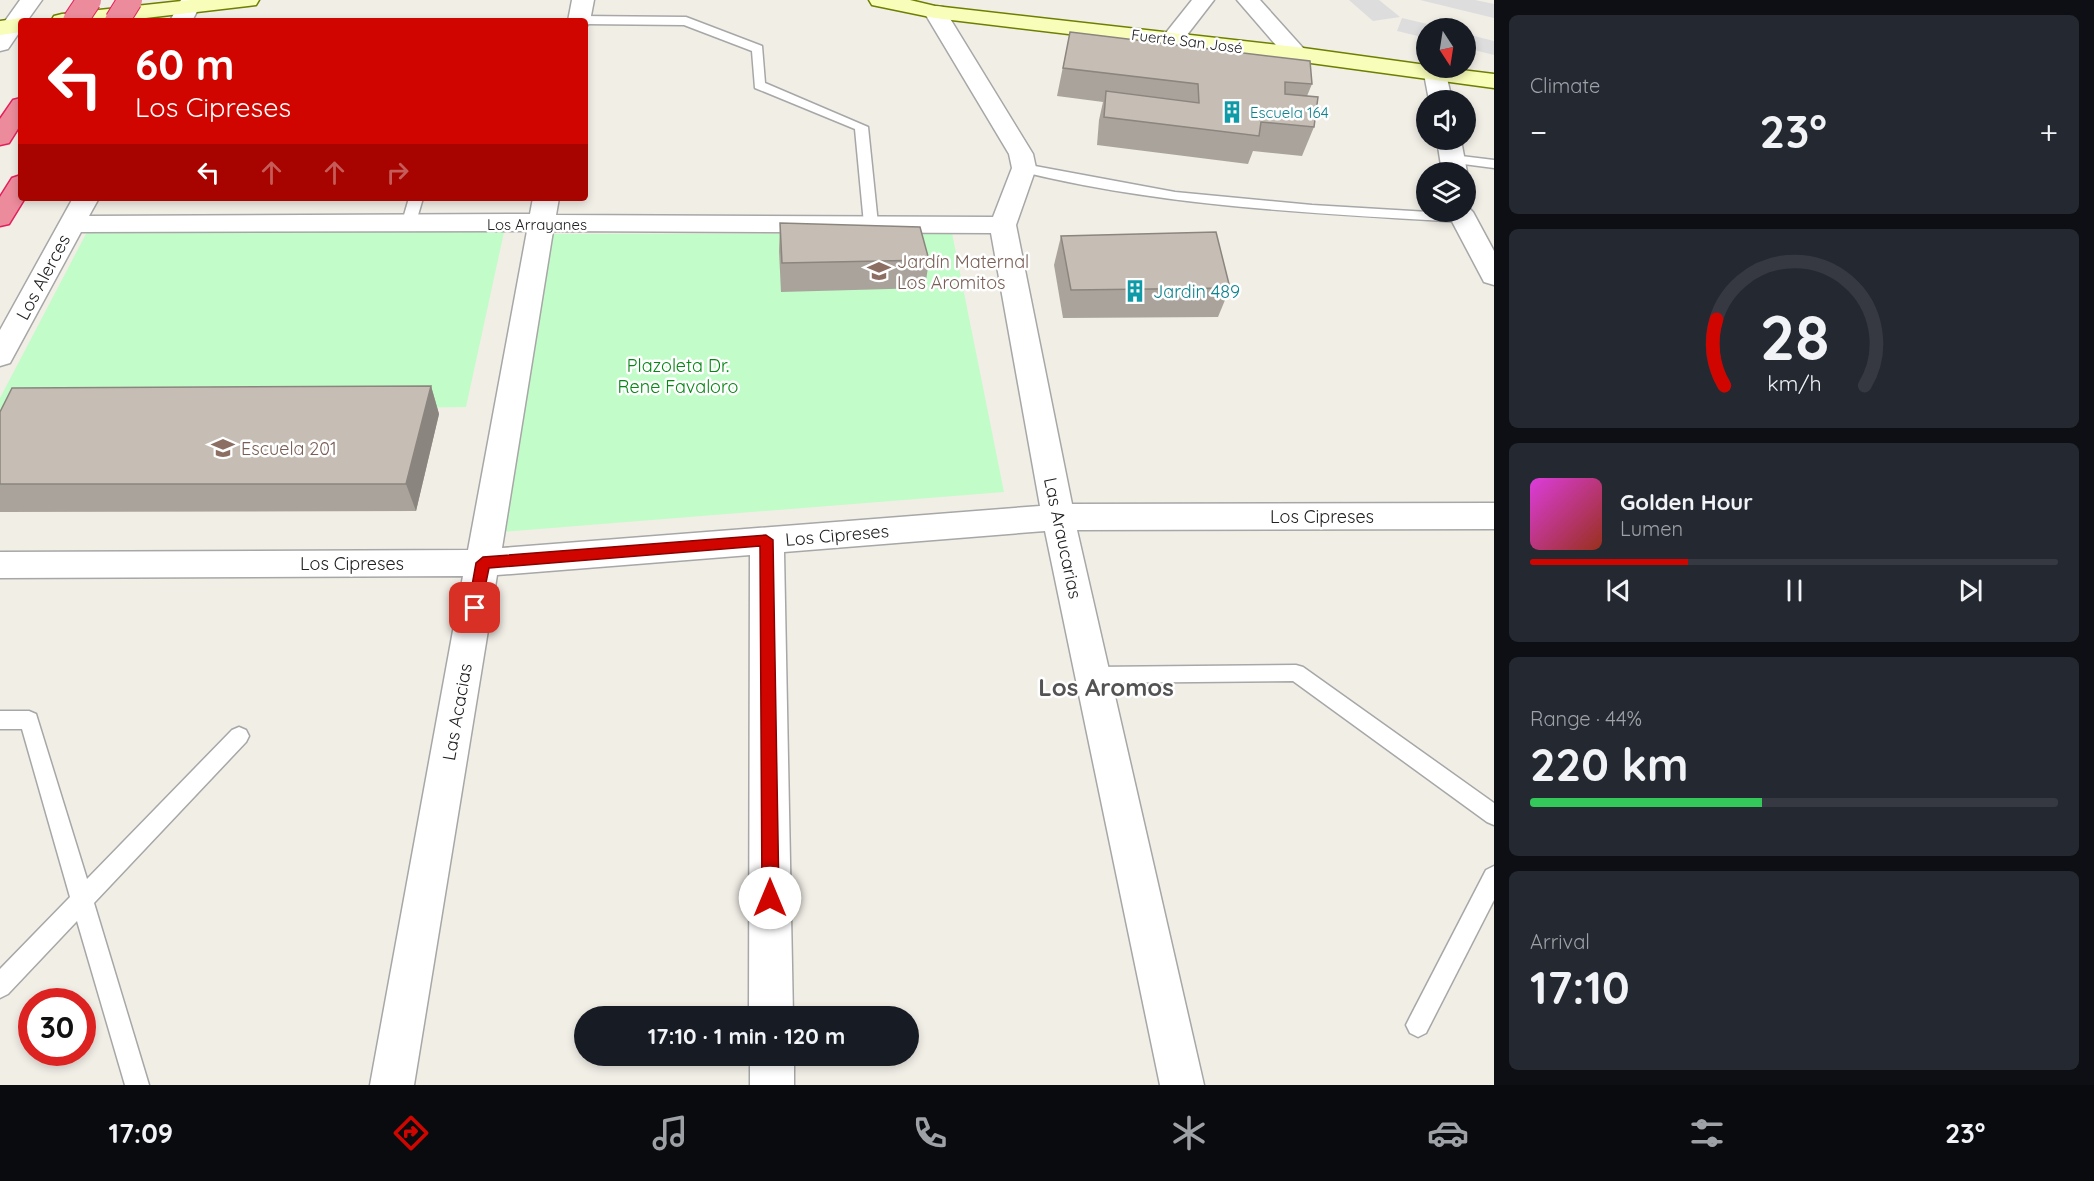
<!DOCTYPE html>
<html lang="en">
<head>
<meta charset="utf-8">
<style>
  :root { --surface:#171b24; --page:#242831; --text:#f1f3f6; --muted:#9ea1a6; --line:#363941; --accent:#d10500 }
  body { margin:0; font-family:Quicksand,sans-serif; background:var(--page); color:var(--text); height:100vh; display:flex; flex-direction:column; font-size:22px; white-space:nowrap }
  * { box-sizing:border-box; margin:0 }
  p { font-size:20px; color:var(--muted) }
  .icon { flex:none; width:33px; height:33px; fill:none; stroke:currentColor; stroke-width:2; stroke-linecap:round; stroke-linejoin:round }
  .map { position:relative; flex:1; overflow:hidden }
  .side { display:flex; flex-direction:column; gap:15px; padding:15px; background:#0d0f14; width:600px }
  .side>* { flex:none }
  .top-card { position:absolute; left:18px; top:18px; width:570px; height:183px; border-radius:6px; box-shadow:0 3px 9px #0003; background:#d10500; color:#fff; overflow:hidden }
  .needle { width:39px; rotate:168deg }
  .controls { position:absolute; left:1416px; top:18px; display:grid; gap:12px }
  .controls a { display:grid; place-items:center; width:60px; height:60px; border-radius:50%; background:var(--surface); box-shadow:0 3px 9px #0003; font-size:30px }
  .speed { position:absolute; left:18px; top:988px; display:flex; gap:12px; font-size:30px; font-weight:700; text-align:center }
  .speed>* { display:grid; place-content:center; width:78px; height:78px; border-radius:50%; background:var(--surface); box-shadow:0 3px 9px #0003; line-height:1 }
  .speed .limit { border:9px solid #d22; background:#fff; color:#111 }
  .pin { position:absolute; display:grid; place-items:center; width:51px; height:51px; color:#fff; margin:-26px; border-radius:12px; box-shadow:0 3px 9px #0006 }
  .me { position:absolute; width:66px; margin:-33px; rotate:0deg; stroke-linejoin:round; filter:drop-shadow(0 0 4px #0008) }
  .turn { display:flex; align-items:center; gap:21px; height:126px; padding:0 18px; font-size:27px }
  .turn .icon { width:78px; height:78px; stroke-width:2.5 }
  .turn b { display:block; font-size:42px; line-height:51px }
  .lanes { display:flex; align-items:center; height:57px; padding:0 18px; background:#0003; justify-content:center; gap:30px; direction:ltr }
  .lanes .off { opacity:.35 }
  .big { font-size:45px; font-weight:700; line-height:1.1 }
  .side .tile { flex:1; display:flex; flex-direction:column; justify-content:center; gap:9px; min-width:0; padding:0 21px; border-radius:9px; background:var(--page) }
  .side .dial { align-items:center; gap:0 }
  .dial svg { height:156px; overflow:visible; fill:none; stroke:var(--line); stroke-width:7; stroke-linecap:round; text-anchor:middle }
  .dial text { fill:var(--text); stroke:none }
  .song { display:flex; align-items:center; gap:18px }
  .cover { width:72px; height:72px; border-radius:9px; background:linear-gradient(135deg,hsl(300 70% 55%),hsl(10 70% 35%)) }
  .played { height:6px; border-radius:3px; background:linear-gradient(90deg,var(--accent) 30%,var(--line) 30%) }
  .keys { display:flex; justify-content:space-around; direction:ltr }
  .heat { display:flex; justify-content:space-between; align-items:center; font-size:33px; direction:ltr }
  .charge { height:9px; border-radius:4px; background:linear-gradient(90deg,#34c759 44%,var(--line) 0) }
  .trip { position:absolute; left:574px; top:1006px; width:345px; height:60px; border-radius:30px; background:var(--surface); box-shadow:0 3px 9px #0003; font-weight:700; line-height:60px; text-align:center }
  .tab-bar { display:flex; height:96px; justify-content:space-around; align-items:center; background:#090b0e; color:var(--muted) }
  .tab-bar .icon { width:42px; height:42px }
  .tab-bar .current { color:var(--accent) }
  .tab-bar b { font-size:27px; color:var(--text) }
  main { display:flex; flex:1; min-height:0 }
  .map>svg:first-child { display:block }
  .residential { fill:#dedddd }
  .park { fill:#c2fcc8 }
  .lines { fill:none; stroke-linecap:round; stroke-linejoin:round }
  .lane-casing { stroke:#a7a7a7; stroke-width:3 }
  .street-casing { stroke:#a7a7a7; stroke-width:3 }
  .secondary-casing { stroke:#6e7f00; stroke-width:3 }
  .highway-casing { stroke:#e41e5d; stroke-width:3 }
  .lane { fill:#fff; fill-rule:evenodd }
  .street { fill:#fff; fill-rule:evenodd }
  .secondary { fill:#f8fdb9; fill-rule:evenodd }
  .highway { fill:#ec8b9b; fill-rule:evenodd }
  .highway-bridge-casing { stroke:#e41e5d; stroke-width:26; stroke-linecap:butt }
  .highway-bridge { stroke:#ec8b9b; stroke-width:24 }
  .wall { fill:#aaa39c }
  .shaded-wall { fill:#8b857f }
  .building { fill:#c6beb5; stroke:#8b857f; stroke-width:1.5 }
  .route { fill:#d10500; stroke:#880300; stroke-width:1.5 }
  .labels { text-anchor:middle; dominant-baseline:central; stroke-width:5; stroke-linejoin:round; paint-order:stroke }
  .far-street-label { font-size:15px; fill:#202020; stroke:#fff }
  .far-culture-label { font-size:15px; fill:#0d838f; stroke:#fff; text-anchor:start }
  .education-label { font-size:18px; fill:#785e54; stroke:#fff; text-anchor:start }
  .street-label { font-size:18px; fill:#202020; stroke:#fff }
  .culture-label { font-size:18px; fill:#0d838f; stroke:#fff; text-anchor:start }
  .park-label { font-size:18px; fill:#068614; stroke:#fff }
  .district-label { font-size:24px; font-weight:bold; fill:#535353; stroke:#fff }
</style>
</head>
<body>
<main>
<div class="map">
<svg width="1494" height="1085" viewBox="0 0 1494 1085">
  <rect width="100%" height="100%" fill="#f1eee6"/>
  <g class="residential">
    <polygon points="1349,0 1379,0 1400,17 1373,21"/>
    <polygon points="1420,0 1475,0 1494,4 1494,18"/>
    <polygon points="1402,18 1444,28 1426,28 1426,38 1397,31"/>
    <polygon points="1466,34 1494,41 1494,55 1466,48"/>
  </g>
  <g class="park">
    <polygon points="87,232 504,232 466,407 0,413 0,398"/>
    <polygon points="952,233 1004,492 502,532 547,234"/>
  </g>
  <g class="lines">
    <g class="lane-casing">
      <g id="lane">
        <polygon points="580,16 686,17 762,46 765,83 868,127 878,224 876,227 866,227 864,224 855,129 755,88 752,51 684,25 585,24 585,21 575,21 576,17"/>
        <polygon points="1453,155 1494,160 1494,168 1448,162 1446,159"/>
        <path d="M 1024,164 L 1175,192 L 1312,205 L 1462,214 L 1469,218 L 1462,222 C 1314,213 1164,207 1019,171 L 1017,168 Z"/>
        <polygon points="409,198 423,198 416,222 409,226 402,222"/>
        <polygon points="1296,665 1303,667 1494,803 1494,825 1487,822 1293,681 1094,683 1087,681 1084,675 1087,669 1094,667"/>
        <polygon points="0,711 29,711 36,714 87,879 232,730 239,727 246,730 249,736 246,742 94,903 149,1085 125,1085 77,921 8,994 0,998 0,969 70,897 22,729 0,729"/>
        <polygon points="1494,866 1494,900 1426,1033 1418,1037 1410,1033 1406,1025 1410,1017 1486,870"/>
      </g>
    </g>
    <g class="street-casing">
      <g id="street">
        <polygon points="20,0 42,0 27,21 21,21 21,30 8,49 0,51 0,28"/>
        <polygon points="181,0 203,0 192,21 170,21"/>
        <polygon points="572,0 594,0 590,21 587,26 585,21 568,21"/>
        <polygon points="1192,0 1214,0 1180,44 1172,46 1164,44 1161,39"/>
        <polygon points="1237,0 1260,0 1304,49 1307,54 1304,59 1296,61 1288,59"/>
        <path d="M 935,6 L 943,7 L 946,12 L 1033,154 L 1036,168 L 1016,225 L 1072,504 L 1494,503 L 1494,529 L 1077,530 L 1204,1085 L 1160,1085 L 1045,531 L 784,552 L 793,1017 L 749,1017 L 750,555 L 497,575 L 414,1085 L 370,1085 L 463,576 L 0,578 L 0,552 L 468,550 L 527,231 L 81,232 L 10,363 L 0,366 L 0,330 L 73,198 L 99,198 L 89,216 L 530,214 L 533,198 L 559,198 L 556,215 L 993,217 L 1012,168 L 1009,154 L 924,12 L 927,7 ZM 553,231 L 991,233 L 1040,506 L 502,548 Z"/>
        <polygon points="1437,68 1443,69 1446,74 1452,100 1429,100 1424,74 1427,69"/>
        <polygon points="1437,140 1461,140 1467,172 1466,173 1442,172"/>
        <polygon points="1466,205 1473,212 1494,251 1494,285 1484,282 1447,212 1466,212"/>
        <rect x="750" y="1056" width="44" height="29"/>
      </g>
    </g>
    <g class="secondary-casing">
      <g id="secondary">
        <polygon points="191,0 259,0 256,5 248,6 120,21 51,21 54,16 62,14"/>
        <polygon points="869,0 910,0 935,6 1296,47 1426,65 1426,68 1445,68 1494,74 1494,88 1296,61 935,18 872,5"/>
        <polygon points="21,18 29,21 21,21 21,32 0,35 0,21"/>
      </g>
    </g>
    <g class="highway-casing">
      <g id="highway">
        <polygon points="21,98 21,124 9,143 0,145 0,119 13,100"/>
        <polygon points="21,175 21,198 25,198 9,224 0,226 0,197 12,178"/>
      </g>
    </g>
    <use href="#lane" class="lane"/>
    <use href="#street" class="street"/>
    <use href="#secondary" class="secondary"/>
    <use href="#highway" class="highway"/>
    <g class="highway-bridge-casing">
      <g id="highway-bridge">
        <polyline points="75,21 89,0"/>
        <polyline points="117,21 130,0"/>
      </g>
    </g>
    <use href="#highway-bridge" class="highway-bridge"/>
  </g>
  <g class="wall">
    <polygon points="1070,32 1312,84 1307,96 1314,127 1302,156 1253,151 1248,164 1097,145 1099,120 1103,102 1057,96"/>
    <polygon points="780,223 929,260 925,288 781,292 779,251"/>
    <polygon points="1061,236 1230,288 1218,317 1063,318 1054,265"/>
    <polygon points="431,386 439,414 416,511 0,512 0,412"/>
  </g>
  <polygon class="shaded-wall" points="431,386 439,414 416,511 406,484"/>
  <g class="building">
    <polygon points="1070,32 1310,61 1312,84 1285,82 1285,94 1318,97 1314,127 1261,122 1259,136 1104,117 1106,91 1199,103 1198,84 1063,68"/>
    <polygon points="780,223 920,227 929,260 782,263"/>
    <polygon points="1216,232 1230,288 1071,290 1061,236"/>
    <polygon points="431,386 406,484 0,484 0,412 12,388"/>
  </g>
  <polygon class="route" points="766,535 773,540 779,898 776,904 770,906 764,904 762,898 760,546 489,568 480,612 470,612 468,608 476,563 483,557"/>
  <defs>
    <g id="building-bare" transform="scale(1.8)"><path d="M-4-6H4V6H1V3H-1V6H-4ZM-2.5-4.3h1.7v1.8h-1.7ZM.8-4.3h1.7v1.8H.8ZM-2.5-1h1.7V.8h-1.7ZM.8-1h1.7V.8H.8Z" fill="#0f9aa8" stroke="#fff" stroke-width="2.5" paint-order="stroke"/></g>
    <g id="school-bare" transform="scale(1.8)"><path d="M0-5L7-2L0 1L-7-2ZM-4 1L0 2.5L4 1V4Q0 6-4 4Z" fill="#8d6e63" stroke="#fff" stroke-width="2.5" paint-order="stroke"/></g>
  </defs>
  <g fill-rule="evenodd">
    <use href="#building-bare" x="1232" y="112"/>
    <use href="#school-bare" x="879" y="271"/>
    <use href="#building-bare" x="1135" y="291"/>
    <use href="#school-bare" x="223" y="448"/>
  </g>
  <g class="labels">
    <g class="far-street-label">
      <text transform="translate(1187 41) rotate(7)">Fuerte San José</text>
      <text x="537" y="224">Los Arrayanes</text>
    </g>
    <g class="far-culture-label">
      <text x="1250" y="112">Escuela 164</text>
    </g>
    <g class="education-label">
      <text x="897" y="261">Jardín Maternal<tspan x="897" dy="21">Los Aromitos</tspan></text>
      <text x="241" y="448">Escuela 201</text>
    </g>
    <g class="street-label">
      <text transform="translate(43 277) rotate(-62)">Los Alerces</text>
      <text x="1322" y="516">Los Cipreses</text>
      <text transform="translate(837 535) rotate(-5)">Los Cipreses</text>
      <text transform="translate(1063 538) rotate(78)">Las Araucarias</text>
      <text x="352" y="563">Los Cipreses</text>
      <text transform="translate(457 712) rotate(-80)">Las Acacias</text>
    </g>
    <g class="culture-label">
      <text x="1153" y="291">Jardin 489</text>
    </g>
    <g class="park-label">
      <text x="678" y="365">Plazoleta Dr.<tspan x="678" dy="21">Rene Favaloro</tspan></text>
    </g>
    <g class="district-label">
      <text x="1106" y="687">Los Aromos</text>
    </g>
  </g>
</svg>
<div class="controls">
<a><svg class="needle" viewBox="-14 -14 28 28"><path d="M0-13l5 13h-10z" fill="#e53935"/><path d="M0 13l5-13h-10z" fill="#9ea1a6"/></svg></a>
<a><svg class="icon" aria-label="sound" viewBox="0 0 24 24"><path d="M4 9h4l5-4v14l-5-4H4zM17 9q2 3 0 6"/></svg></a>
<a><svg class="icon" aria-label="layers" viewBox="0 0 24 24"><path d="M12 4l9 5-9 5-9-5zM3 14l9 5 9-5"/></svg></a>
</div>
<div class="speed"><div class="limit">30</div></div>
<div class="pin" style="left:475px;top:608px;background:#d93025"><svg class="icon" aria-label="arrive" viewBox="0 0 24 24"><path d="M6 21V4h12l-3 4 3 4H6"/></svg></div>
<svg class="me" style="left:770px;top:898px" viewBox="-20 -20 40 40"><circle r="19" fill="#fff"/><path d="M0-13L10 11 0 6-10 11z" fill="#d10500"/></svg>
<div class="trip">17:10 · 1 min · 120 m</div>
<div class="top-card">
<div class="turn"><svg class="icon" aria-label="left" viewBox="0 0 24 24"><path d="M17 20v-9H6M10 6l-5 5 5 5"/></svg><div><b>60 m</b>Los Cipreses</div></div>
<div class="lanes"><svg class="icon" aria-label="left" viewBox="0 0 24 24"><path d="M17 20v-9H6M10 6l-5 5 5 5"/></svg><svg class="icon off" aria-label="ahead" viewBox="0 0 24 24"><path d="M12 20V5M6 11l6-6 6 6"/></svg><svg class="icon off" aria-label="ahead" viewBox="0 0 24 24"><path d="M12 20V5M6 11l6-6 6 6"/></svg><svg class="icon off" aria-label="right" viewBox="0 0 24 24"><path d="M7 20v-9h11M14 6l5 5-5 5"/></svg></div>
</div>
</div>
<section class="side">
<div class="tile"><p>Climate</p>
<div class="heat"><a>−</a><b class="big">23°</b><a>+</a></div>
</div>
<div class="tile dial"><svg viewBox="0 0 100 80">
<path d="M14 69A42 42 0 1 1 86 69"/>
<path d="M14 69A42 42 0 0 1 10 35" stroke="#d10500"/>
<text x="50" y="56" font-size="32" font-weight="700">28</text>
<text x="50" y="72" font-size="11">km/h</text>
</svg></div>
<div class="tile">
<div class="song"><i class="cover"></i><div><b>Golden Hour</b><p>Lumen</p></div></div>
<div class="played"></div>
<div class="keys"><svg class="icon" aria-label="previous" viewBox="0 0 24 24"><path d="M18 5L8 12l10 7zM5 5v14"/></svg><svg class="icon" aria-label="pause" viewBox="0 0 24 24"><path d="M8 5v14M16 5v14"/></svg><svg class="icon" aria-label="next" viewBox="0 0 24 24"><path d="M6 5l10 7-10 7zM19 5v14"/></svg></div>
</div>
<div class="tile"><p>Range · 44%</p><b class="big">220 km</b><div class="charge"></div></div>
<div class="tile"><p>Arrival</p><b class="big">17:10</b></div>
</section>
</main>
<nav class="tab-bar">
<b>17:09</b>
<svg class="icon current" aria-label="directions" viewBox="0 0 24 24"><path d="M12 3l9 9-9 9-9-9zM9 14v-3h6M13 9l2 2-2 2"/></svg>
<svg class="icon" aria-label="music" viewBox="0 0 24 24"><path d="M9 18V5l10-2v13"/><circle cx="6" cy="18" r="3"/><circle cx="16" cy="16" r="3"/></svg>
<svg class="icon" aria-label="phone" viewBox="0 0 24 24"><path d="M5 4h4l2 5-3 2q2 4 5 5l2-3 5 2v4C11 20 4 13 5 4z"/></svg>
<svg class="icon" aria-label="climate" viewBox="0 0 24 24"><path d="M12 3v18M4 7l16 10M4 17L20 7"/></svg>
<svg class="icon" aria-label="car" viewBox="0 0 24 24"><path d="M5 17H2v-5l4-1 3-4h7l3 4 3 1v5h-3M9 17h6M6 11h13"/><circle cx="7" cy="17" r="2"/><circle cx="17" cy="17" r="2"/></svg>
<svg class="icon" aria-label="filters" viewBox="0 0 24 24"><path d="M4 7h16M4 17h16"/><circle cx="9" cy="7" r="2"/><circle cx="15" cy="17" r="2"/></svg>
<b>23°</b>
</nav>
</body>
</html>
